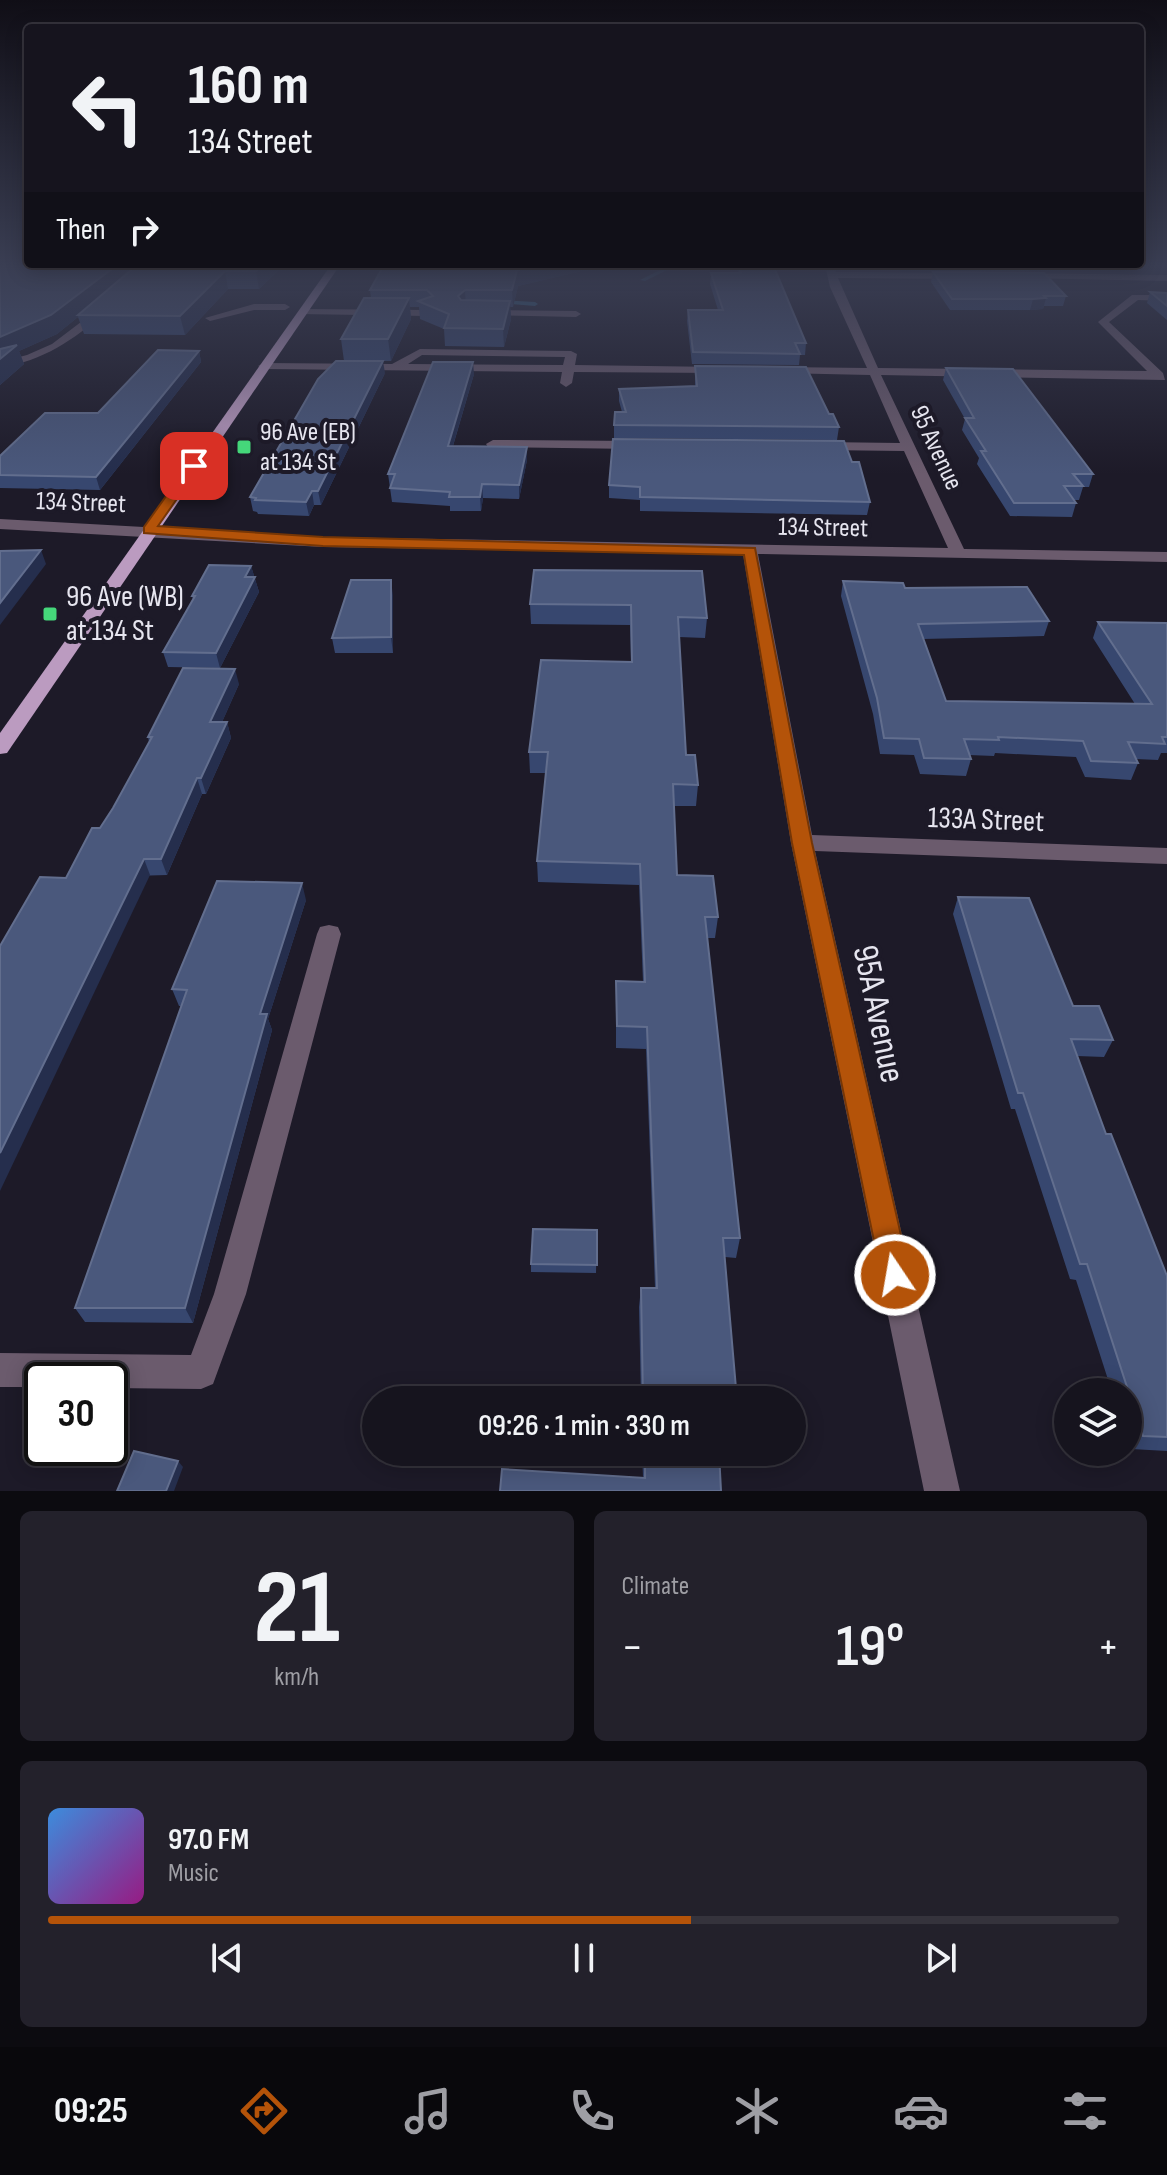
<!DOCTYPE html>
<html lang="en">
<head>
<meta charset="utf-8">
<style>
  :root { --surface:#16141e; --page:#23212b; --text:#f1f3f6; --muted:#9e9ea4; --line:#35333c; --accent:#b45309 }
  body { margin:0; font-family:"Sofia Sans Condensed",sans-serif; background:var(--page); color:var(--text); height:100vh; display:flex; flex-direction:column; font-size:30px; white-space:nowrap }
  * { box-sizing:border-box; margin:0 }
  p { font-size:26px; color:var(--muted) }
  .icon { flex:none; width:44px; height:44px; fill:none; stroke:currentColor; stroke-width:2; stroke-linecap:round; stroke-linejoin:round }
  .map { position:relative; height:1491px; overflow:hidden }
  .sheet { display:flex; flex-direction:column; gap:20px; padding:20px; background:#0c0b10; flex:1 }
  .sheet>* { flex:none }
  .hud { position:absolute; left:24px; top:24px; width:1120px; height:244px; border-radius:8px; box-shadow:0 4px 20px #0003,0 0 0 2px var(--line); background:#16141e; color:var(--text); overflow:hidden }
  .controls { position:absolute; left:1054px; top:1378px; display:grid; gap:16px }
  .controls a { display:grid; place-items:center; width:88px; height:88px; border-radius:50%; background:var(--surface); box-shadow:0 4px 20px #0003,0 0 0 2px var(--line); font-size:40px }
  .speed { position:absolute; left:24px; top:1362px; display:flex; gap:16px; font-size:40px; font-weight:700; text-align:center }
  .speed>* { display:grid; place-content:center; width:104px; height:104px; border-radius:50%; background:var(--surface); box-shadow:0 4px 20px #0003,0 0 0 2px var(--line); line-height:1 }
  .speed .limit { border:4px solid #111; border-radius:12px; background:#fff; color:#111 }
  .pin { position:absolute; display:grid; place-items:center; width:68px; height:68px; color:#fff; margin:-34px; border-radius:16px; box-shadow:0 4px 12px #0006 }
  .me { position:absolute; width:88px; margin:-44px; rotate:348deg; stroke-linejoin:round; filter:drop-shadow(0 0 6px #0008) }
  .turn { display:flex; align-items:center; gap:28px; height:168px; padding:0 32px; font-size:36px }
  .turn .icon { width:104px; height:104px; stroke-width:2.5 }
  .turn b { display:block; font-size:56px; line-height:68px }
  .then { display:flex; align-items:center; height:76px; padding:0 32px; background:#0003; gap:16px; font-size:30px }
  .big { font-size:60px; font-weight:600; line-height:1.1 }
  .sheet .tile { flex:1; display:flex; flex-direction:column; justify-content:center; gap:12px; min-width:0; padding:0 28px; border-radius:12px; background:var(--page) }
  .sheet .dial { align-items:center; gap:0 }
  .dial b { font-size:104px; line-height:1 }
  .song { display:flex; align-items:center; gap:24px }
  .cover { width:96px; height:96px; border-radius:12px; background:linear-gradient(135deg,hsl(210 70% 55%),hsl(310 70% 35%)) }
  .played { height:8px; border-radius:4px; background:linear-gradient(90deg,var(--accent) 60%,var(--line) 60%) }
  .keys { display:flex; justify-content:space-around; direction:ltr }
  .heat { display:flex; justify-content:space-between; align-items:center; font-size:44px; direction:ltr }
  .sheet .tiles { flex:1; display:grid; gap:20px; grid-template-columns:1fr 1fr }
  .tile:last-child { grid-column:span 2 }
  .trip { position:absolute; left:362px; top:1386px; width:444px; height:80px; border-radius:40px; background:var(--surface); box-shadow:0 4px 20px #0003,0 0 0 2px var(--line); font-weight:600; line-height:80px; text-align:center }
  .tab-bar { display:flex; height:128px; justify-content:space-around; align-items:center; background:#09080c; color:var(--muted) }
  .tab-bar .icon { width:56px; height:56px }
  .tab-bar .active { color:var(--accent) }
  .tab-bar b { font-size:36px; color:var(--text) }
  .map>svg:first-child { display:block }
  .built { fill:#252135 }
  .green { fill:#442434 }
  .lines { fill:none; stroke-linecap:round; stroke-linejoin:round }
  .stream { fill:#2f6484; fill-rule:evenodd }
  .minor { fill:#6b5b6d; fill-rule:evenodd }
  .major { fill:#bb9bc0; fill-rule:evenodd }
  .wall { fill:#37476f; fill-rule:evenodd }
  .shaded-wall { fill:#252e4d }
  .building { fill:#4a587c; stroke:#626e8e; stroke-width:2 }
  .route { fill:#b45309; stroke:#753606; stroke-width:2 }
  .poi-dot { fill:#45d77a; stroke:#1d1a28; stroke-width:3 }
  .labels { text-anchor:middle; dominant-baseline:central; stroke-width:8; stroke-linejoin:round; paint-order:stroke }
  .far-poi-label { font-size:26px; fill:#e6e5ef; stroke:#1d1a28; text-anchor:start }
  .far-street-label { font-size:26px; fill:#e6e5ef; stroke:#1d1a28 }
  .poi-label { font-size:30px; fill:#e6e5ef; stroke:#1d1a28; text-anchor:start }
  .street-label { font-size:30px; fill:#e6e5ef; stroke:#1d1a28 }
  .near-street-label { font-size:36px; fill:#e6e5ef; stroke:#1d1a28 }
</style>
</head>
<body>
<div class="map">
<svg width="1167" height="1491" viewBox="0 0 1167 1491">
  <rect width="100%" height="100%" fill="#1d1a28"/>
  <polygon class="built" points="904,265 1167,265 1167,274 909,272"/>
  <polygon class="green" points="649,265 897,265 901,272 650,271"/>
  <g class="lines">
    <g class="stream">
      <polygon points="670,265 677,265 645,281 640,280"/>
      <polygon points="501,300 535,302 538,304 535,306 499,303"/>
    </g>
    <g class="minor">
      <polygon points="825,265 835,265 836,272 959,273 964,276 959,279 838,278 878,368 1147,371 1098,322 1132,295 1167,295 1167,301 1138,300 1109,322 1163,373 1165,380 881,375 964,549 1167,552 1167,562 758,554 812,835 1167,848 1167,864 815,851 960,1491 924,1491 791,843 743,554 323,547 0,529 0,519 323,537 948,548 904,451 821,450 814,446 821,442 900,443 870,375 780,373 774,370 780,367 867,368 830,287"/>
      <polygon points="1023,273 1167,275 1167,281 1020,278"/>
      <polygon points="254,304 285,304 290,307 285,310 254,310 210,321 205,318"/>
      <path d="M 102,306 L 106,311 C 73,341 44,360 0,368 L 0,362 L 27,355 L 52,344 Z"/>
      <polygon points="303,309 427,310 432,313 427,316 299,314"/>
      <polygon points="486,310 576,311 581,314 576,317 482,315"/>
      <path d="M 420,349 L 571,351 L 577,354 L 575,365 L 720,367 L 726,370 L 720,373 L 574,372 L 572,383 L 566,387 L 560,383 L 562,372 L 264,369 L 258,366 L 264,363 L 392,364 ZM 422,355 L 565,357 L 563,365 L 408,364 Z"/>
      <polygon points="493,440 637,441 644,445 637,449 488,447 486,444"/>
      <polygon points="329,925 338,927 341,934 246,1294 213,1384 201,1389 110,1388 110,1380 42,1380 42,1387 0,1387 0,1353 191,1355 214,1294 317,934 320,927"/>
    </g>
    <polygon class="major" points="331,265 340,265 7,753 0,754 0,733"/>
  </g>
  <g class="wall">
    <path d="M 0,265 L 289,265 L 286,269 L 280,269 L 259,289 L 228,289 L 185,335 L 84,334 L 78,317 L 57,334 L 19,351 L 24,364 L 0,385 ZM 125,265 L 137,265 L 127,274 Z"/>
    <polygon points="380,265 587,265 586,270 518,286 513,307 510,307 511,319 504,347 445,346 444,329 420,319 419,307 410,307 411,319 391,361 344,361 341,339 371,298 370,290 382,269"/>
    <polygon points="919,265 1031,265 1029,271 922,270"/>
    <polygon points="739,267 806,343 805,355 800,355 799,365 692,364 687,321 688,310 718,310 710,284 711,273 738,273"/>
    <polygon points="933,272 1066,296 1063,306 1044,306 1043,309 1030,310 950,310 931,282"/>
    <polygon points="1150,292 1167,293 1167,320 1147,303"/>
    <polygon points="199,351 201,362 100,490 0,488 0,456 98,413"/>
    <polygon points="695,366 829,414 839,427 837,440 614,438 614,425 622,412 619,401 619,389 695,386"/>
    <polygon points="946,368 1093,474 1089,487 1083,487 1079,500 1074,500 1076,503 1072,517 1010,516 977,464 979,458 962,430 965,419 943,380"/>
    <polygon points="385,373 321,505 314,505 309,516 258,514 257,512 253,511 250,497"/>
    <polygon points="474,374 453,446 527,460 519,499 483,498 481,511 450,511 450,506 392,502 388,474"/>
    <polygon points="609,485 870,502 867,515 640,511 640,500 609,498"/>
    <polygon points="251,566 259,592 220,668 168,667 163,652 193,600 192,596"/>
    <polygon points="534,570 707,618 705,638 679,637 686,755 698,785 696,806 674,806 677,875 718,917 715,938 707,938 740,1238 736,1258 725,1257 737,1400 641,1400 639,1307 641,1288 655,1288 646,1049 616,1048 616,981 643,982 639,885 538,882 537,861 546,773 530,773 529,752 631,662 630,625 531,624 530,604"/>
    <polygon points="843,581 905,588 1049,621 1044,636 923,639 946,701 1135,704 1093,638 1098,622 1167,623 1167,753 1161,753 1158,760 1136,759 1138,763 1131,780 1085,777 1076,757 995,753 994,756 969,755 971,759 966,776 920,774 914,755 880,754 873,714 841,596"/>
    <polygon points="393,595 393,653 335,653 332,638"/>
    <polygon points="239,684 222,722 227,722 231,738 206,794 202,794 167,875 66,878 113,808 149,742 148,737"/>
    <polygon points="958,897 1073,1006 1113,1040 1104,1057 1077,1056 1106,1134 1167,1276 1167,1451 1131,1449 1128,1441 1128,1392 1112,1392 1076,1280 1070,1279 1015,1109 1011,1109 953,914"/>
    <polygon points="306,900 268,1019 272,1030 193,1323 85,1322 75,1308 182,1006 179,1006 172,989"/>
    <polygon points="597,1230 596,1273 531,1272 531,1264"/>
    <polygon points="642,1452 736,1452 735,1454 719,1454 643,1477"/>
  </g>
  <g class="shaded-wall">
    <polygon points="117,265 125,265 128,277 78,315 78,317 57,334 19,351 24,364 0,385 0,337"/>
    <polygon points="263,265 280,265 280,269 259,289 256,271"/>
    <polygon points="536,265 587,265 586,270 518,286 513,307 512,290 517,270"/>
    <polygon points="225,271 228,289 185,335 180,316"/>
    <polygon points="465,290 466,307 460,313 458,296"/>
    <polygon points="409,298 411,319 391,361 388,339"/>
    <polygon points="1046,298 1043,309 1030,310 1033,299"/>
    <polygon points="510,301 511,319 504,347 503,329"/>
    <polygon points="199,351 201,362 100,490 96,477"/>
    <polygon points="383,361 385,373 321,505 318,491"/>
    <polygon points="473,362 474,374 449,459 448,446"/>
    <polygon points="527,447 527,460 519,499 519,485"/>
    <polygon points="482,484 483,498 481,511 480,497"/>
    <polygon points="312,491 314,505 309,516 306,502"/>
    <polygon points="41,550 46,564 0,625 0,603"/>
    <polygon points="251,566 259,592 220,668 216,653 245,577"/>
    <polygon points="391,580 393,595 393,653 391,637"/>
    <polygon points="235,669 239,684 215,738 210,722"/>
    <polygon points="227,722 231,738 206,794 201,778"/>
    <polygon points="197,778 202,794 167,875 161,859"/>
    <polygon points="144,859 150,875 0,1191 0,1153"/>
    <polygon points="302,883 306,900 268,1019 272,1030 193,1323 185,1308 260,1014"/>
    <polygon points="178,1461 183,1467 174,1491 166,1491"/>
  </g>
  <g class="building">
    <polygon points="0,265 117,265 51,315 0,337"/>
    <polygon points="137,265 263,265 256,271 225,271 180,316 78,315"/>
    <polygon points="384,265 536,265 517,270 512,290 465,290 458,296 461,300 510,301 503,329 444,328 449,314 418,301 433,296 427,290 370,290"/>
    <polygon points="739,267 774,267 806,343 795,343 800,354 693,352 688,310 723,310 711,273 741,273"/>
    <polygon points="933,272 1044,273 1066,296 1044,296 1046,298 1033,299 952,299"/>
    <polygon points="1150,292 1167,293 1167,306"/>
    <polygon points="364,298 409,298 388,339 341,339"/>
    <polygon points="17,345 0,359 0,349"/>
    <polygon points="158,350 199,351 96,477 0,475 0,456 45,413 98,413"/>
    <polygon points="336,361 383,361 318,491 312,491 306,502 255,500 256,498 250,497 318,379"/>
    <polygon points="433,362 473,362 448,446 527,447 519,485 482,484 480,497 449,497 450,492 390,488 395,474 388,474"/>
    <polygon points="695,366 806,367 829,414 833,414 839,427 614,425 615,412 626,412 619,389 697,386"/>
    <polygon points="946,368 1013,369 1093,474 1073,474 1083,486 1064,486 1076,503 1014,503 981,451 986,451 965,418 974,418"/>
    <polygon points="613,439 844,441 852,462 859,462 870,502 640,497 640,487 609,485"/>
    <polygon points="41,550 0,603 0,551"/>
    <polygon points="209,565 251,566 245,577 255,577 216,653 163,652 195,596 192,596"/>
    <polygon points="534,570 702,571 707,618 678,617 686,755 695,755 698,785 673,784 677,875 713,876 718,917 705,917 740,1238 723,1238 737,1400 643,1400 641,1288 657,1288 647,1027 617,1026 616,981 645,982 640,864 537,861 548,752 529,752 541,660 632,662 631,605 530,604"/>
    <polygon points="351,580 391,580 391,637 332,638"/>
    <polygon points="843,581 903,583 905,588 1027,587 1049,621 918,624 946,701 1152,704 1098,622 1167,623 1167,737 1162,737 1165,744 1128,742 1138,763 1091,761 1083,741 998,737 999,740 964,739 971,759 924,758 919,739 884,738 877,698"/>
    <polygon points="183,668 235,669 210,722 227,722 201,778 197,778 161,859 144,859 0,1153 0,946 40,877 66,878 92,828 100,828 113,808 152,737 148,737"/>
    <polygon points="217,881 302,883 260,1014 267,1014 185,1308 75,1308 187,990 172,989"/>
    <polygon points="958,897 1029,898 1073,1006 1099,1006 1113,1040 1071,1039 1106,1134 1111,1134 1167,1276 1167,1437 1143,1436 1087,1264 1080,1264 1023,1093 1018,1093"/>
    <polygon points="533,1229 597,1230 597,1265 531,1264"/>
    <polygon points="134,1451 178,1461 166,1491 117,1491"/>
    <polygon points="645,1452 719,1452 721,1491 500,1491 502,1469 645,1478"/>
  </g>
  <linearGradient id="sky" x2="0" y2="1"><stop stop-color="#100e16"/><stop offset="0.56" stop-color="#3a3e53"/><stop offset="1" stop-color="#3a3e53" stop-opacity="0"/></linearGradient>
  <rect width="1167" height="474" fill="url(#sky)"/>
  <polygon class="route" points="194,463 200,466 158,526 323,537 755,548 812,843 910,1275 906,1285 895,1289 885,1285 881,1275 792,843 744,555 323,546 144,533 144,527 189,464"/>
  <g class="poi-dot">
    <rect x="236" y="439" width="16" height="16" rx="4"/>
    <rect x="42" y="606" width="16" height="16" rx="4"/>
  </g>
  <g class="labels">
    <g class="far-poi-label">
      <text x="260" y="432">96 Ave (EB)<tspan x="260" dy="30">at 134 St</tspan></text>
    </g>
    <g class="far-street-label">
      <text transform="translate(936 448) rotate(65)">95 Avenue</text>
      <text transform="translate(81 503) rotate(2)">134 Street</text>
      <text transform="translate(823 528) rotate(1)">134 Street</text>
    </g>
    <g class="poi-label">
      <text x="66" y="597">96 Ave (WB)<tspan x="66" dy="34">at 134 St</tspan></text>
    </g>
    <g class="street-label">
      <text transform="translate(986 820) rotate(2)">133A Street</text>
    </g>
    <g class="near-street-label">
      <text transform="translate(878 1014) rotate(78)">95A Avenue</text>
    </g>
  </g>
</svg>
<div class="controls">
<a><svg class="icon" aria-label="layers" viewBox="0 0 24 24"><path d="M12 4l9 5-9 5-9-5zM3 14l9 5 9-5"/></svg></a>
</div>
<div class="speed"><div class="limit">30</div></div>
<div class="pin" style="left:194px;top:466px;background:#d93025"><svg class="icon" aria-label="arrive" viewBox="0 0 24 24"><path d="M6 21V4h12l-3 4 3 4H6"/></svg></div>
<svg class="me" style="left:895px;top:1275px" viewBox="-20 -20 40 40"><circle r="17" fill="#b45309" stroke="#fff" stroke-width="3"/><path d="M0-11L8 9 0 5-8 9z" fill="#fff"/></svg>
<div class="trip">09:26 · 1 min · 330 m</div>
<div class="hud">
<div class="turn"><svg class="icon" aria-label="left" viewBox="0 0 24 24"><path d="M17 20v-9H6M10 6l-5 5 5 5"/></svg><div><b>160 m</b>134 Street</div></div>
<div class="then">Then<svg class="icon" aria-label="right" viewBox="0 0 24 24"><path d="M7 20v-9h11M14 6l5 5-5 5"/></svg></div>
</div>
</div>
<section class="sheet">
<div class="tiles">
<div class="tile dial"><b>21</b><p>km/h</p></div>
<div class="tile"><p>Climate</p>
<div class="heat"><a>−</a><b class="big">19°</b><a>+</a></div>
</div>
<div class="tile">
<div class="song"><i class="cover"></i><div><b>97.0 FM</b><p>Music</p></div></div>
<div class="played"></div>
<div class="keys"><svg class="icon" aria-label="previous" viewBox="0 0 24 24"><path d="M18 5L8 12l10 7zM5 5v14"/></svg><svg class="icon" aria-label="pause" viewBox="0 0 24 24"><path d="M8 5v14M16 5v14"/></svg><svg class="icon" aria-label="next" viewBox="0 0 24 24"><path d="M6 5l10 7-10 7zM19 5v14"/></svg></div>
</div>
</div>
</section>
<nav class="tab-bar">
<b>09:25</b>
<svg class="icon active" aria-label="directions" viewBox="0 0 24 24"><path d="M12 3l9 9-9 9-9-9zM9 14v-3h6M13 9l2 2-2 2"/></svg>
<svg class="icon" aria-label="music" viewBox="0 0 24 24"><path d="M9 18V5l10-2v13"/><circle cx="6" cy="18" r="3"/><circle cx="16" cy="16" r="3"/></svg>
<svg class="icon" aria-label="phone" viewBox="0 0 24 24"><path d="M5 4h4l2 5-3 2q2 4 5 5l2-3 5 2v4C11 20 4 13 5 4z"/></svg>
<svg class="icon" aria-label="climate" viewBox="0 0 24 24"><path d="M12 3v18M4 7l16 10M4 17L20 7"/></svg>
<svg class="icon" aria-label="car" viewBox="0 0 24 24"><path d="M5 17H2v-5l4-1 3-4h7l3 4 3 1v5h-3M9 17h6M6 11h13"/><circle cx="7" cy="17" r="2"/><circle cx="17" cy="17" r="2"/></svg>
<svg class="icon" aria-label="filters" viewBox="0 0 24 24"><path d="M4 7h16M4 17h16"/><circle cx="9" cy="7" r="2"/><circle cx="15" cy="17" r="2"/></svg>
</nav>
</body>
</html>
